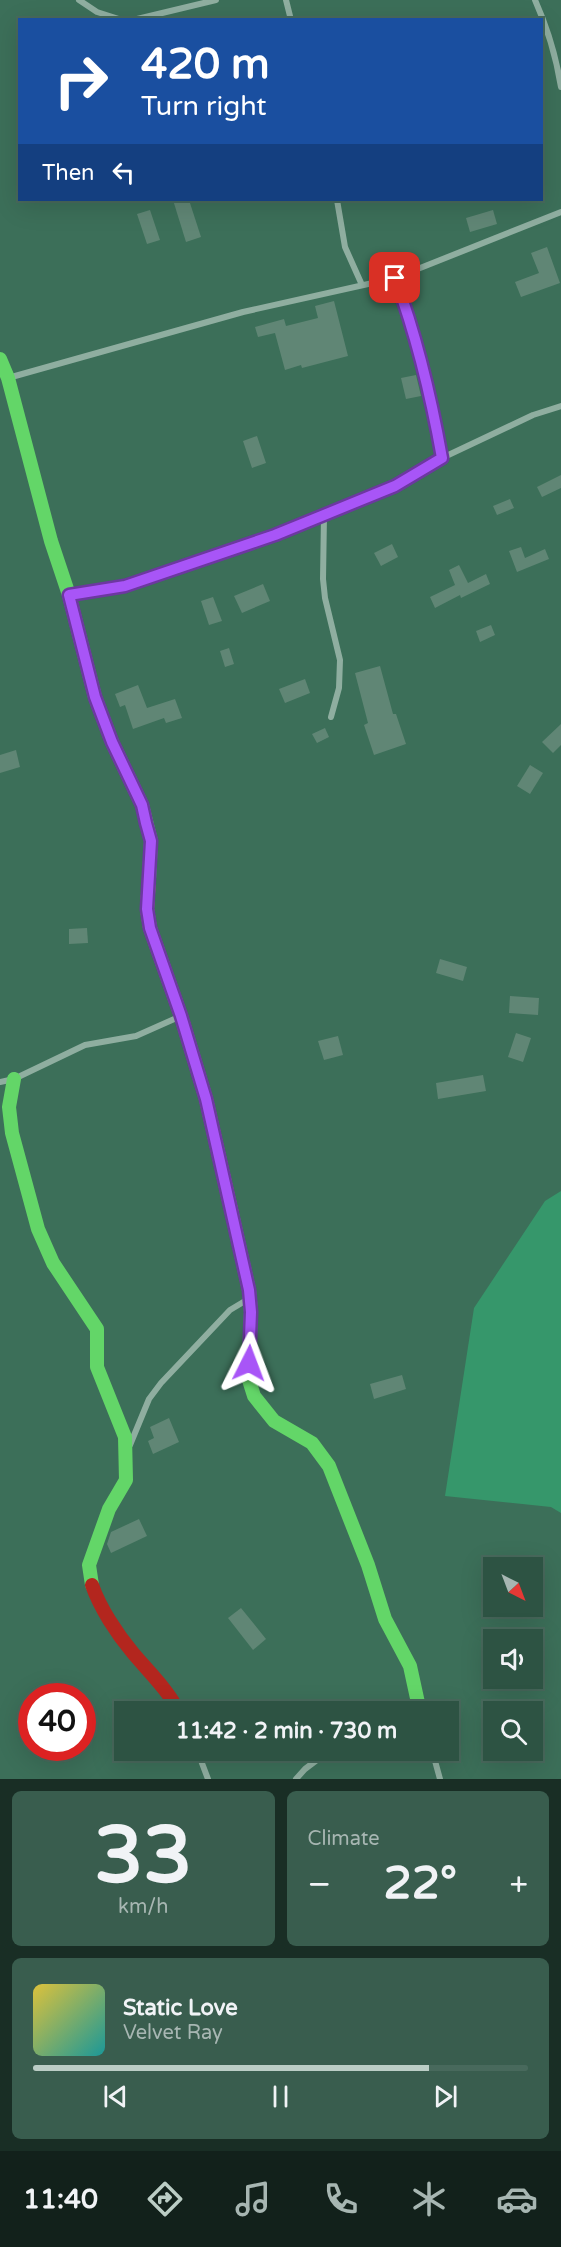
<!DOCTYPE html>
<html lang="en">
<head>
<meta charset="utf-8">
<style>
  :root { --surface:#2d5343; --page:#395d4e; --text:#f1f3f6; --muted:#a7b6b2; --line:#48695c; --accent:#bbcdc5 }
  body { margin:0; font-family:"Varela Round",sans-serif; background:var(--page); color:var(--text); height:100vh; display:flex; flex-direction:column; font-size:22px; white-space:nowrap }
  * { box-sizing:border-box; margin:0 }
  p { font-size:20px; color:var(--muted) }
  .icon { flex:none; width:33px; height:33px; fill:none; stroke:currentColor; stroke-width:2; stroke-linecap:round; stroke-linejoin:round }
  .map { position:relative; height:1779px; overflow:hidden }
  .sheet { display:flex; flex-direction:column; gap:12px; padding:12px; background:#192e25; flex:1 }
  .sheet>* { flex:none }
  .banner { position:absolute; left:18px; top:18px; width:525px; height:183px; border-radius:0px; box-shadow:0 6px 24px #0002,0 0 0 2px var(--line); background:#1a4fa0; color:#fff; overflow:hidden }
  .needle { width:39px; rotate:138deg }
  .fabs { position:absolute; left:483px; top:1557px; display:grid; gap:12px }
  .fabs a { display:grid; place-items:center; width:60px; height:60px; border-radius:0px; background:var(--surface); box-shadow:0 6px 24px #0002,0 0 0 2px var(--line); font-size:30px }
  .speed { position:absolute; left:18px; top:1683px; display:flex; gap:12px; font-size:30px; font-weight:700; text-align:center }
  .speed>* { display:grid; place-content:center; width:78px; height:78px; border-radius:50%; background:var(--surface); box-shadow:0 6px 24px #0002,0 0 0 2px var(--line); line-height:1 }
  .speed .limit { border:9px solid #d22; background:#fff; color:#111 }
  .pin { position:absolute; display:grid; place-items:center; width:51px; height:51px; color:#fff; margin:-26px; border-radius:12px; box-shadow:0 3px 9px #0006 }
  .me { position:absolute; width:66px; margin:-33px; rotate:3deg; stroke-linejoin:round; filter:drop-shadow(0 0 4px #0008) }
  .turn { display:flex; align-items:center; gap:21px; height:126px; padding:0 24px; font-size:27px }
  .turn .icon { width:78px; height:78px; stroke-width:2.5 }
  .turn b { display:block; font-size:42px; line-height:51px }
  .then { display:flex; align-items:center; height:57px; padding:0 24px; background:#0003; gap:12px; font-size:22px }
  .big { font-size:45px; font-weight:700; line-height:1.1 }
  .sheet .widget { flex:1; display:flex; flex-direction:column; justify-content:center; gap:9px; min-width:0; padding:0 21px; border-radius:9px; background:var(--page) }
  .sheet .dial { align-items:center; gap:0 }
  .dial b { font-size:78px; line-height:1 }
  .song { display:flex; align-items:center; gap:18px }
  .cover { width:72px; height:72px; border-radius:9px; background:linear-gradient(135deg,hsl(50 70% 55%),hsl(180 70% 35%)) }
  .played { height:6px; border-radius:3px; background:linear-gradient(90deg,var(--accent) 80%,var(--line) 80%) }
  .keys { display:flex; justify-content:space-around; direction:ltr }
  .heat { display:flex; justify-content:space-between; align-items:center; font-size:33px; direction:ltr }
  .sheet .tiles { flex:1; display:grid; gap:12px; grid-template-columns:1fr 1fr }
  .widget:last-child { grid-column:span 2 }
  .trip { position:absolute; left:114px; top:1701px; width:345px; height:60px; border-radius:0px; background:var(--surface); box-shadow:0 6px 24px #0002,0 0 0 2px var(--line); font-weight:700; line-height:60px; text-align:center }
  .tabs { display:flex; height:96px; justify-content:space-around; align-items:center; background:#12211b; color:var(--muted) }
  .tabs .icon { width:42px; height:42px }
  .tabs .active { color:var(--accent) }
  .tabs b { font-size:27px; color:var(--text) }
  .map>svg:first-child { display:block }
  .green { fill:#36976b }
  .building { fill:#608675 }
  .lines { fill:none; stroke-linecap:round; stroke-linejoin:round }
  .street { stroke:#8faea0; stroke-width:6 }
  .fast { stroke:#63d668; stroke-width:14 }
  .slow { stroke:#ff974d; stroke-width:14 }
  .jam { stroke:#b3261e; stroke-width:14 }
  .route-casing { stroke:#6d37a1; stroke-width:15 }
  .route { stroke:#a855f7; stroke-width:10 }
</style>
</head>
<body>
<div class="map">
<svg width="561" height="1779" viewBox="0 0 561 1779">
  <rect width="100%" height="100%" fill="#3c6f59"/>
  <polygon class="green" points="561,1191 561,1513 551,1507 445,1496 474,1308 545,1201"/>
  <g class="building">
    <polygon points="173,200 189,200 201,237 186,242"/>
    <polygon points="150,210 160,240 147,244 137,214"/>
    <polygon points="493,210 497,224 470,232 466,218"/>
    <polygon points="547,247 560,283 521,297 515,282 539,273 531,253"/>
    <polygon points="334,301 348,356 302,368 301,365 285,370 275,333 258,337 255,327 284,319 286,326 318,318 315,306"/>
    <polygon points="416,375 421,396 406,399 401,378"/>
    <polygon points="257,436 266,463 252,468 243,441"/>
    <polygon points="561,475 561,488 542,497 537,487"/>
    <polygon points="510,499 514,508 497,515 493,506"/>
    <polygon points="392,544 398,557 381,566 374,553"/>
    <polygon points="521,547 525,558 545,549 549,559 517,572 509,551"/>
    <polygon points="459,565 468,583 486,574 490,584 461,598 460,595 435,608 430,597 455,585 449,570"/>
    <polygon points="263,584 270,601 242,613 234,596"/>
    <polygon points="213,597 222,621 209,625 201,601"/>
    <polygon points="491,625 495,635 480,642 476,631"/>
    <polygon points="229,648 234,664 225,667 220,651"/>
    <polygon points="380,666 393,714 396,714 406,744 374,755 364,725 368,723 355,673"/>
    <polygon points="305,679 310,693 285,703 279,689"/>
    <polygon points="138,685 147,708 175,699 182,718 166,723 164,718 133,729 125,705 120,707 115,694"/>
    <polygon points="561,724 561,745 553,753 542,742"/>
    <polygon points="325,728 329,737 317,743 312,734"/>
    <polygon points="16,750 20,767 0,773 0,755"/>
    <polygon points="530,765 543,773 530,794 517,786"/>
    <polygon points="87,928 88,943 69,944 69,929"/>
    <polygon points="440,959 467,967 463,981 436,973"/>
    <polygon points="510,996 539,998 538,1015 509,1013"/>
    <polygon points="516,1033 531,1038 523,1062 508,1057"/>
    <polygon points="338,1036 343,1055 324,1060 318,1041"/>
    <polygon points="483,1075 486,1091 438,1099 436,1083"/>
    <polygon points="402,1375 406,1389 374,1399 370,1384"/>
    <polygon points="169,1418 179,1442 153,1454 148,1441 154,1438 150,1427"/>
    <polygon points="139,1519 147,1536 111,1553 107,1544 111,1532"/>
    <polygon points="241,1608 266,1639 253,1650 228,1618"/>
  </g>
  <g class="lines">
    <g class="street">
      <polyline points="79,0 97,12 122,20"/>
      <polyline points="286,0 291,20"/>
      <path d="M 535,0 C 548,29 556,56 561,87"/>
      <polyline points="133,20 216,0"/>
      <polyline points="337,200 345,247 362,285"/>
      <path d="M 395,278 C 417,336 431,396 442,458"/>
      <polyline points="8,378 243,312 395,278 561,212"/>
      <polyline points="324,515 323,579 325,598 340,660 339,688 331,717"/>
      <polyline points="70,595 125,586 275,535 373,496 414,475 442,458 533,415 561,406"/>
      <polyline points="0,1082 14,1079 85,1045 136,1036 181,1016"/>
      <polyline points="130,1445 149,1399 161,1383 230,1310 250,1298"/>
      <polyline points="197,1750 208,1779"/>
      <polyline points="432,1750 440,1779"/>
      <polyline points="296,1779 305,1769 330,1750"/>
    </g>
    <g class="fast">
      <polyline points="0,359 8,378 51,541 69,595 95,697 112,742 142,805 151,841 149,879"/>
      <polyline points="14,1079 9,1107 12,1133 38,1229 53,1263 97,1329 97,1367 125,1437 126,1480 109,1509 89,1565 92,1585"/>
      <polyline points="232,1214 249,1290 251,1312 248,1377 254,1396 274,1421 312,1443 329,1466 368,1565 385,1619 410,1666 420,1712"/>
    </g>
    <polyline class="slow" points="149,879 147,909 150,928 181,1016 206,1099 232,1214"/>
    <path class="jam" d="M 92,1585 C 100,1608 117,1634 133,1653 C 149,1672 168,1690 179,1712"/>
  </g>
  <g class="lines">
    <g class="route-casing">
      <path id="route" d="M 249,1363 L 251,1312 L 249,1290 L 206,1099 L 181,1016 L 150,928 L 147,909 L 151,841 L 146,823 L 142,805 L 112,742 L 95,697 L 69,595 L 125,586 L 275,535 L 395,486 L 442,458 C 431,396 417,337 395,278"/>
    </g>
    <use href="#route" class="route"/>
  </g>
</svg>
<div class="fabs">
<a><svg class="needle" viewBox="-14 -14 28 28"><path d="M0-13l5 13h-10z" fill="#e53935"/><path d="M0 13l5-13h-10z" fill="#a7b6b2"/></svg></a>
<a><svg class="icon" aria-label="sound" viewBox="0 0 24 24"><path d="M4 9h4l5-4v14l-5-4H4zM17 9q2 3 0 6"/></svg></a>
<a><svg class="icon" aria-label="search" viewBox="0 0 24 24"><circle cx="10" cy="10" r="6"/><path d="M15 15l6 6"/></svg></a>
</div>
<div class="speed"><div class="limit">40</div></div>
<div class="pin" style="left:395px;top:278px;background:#d93025"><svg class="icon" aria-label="arrive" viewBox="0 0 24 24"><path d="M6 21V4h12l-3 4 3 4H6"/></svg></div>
<svg class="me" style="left:249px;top:1363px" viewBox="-20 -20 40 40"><path d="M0-17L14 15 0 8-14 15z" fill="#a855f7" stroke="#fff" stroke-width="4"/></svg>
<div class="trip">11:42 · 2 min · 730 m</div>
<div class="banner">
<div class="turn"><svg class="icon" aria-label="right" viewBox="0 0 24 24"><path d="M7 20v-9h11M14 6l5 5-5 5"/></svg><div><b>420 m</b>Turn right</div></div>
<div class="then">Then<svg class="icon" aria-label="left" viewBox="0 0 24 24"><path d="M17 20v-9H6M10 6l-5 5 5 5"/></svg></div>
</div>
</div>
<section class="sheet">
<div class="tiles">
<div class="widget dial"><b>33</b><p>km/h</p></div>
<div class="widget"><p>Climate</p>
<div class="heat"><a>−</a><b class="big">22°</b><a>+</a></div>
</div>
<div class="widget">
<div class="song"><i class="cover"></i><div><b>Static Love</b><p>Velvet Ray</p></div></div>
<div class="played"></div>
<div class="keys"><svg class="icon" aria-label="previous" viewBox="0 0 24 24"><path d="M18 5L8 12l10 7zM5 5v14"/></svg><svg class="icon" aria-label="pause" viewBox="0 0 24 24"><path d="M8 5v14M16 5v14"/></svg><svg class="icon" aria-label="next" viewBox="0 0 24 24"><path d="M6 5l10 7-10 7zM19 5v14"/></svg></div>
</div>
</div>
</section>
<nav class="tabs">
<b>11:40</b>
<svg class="icon active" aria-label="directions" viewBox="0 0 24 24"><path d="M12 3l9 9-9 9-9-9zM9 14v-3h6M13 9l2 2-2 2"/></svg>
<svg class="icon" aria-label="music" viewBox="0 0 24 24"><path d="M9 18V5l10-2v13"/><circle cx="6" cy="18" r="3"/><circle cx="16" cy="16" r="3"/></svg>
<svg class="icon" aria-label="phone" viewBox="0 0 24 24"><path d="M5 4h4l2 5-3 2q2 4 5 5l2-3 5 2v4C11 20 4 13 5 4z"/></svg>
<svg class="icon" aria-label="climate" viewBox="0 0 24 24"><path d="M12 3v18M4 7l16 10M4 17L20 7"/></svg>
<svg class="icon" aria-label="car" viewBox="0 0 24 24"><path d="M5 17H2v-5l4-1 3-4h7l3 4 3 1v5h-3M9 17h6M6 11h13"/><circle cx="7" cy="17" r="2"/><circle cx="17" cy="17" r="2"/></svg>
</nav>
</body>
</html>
